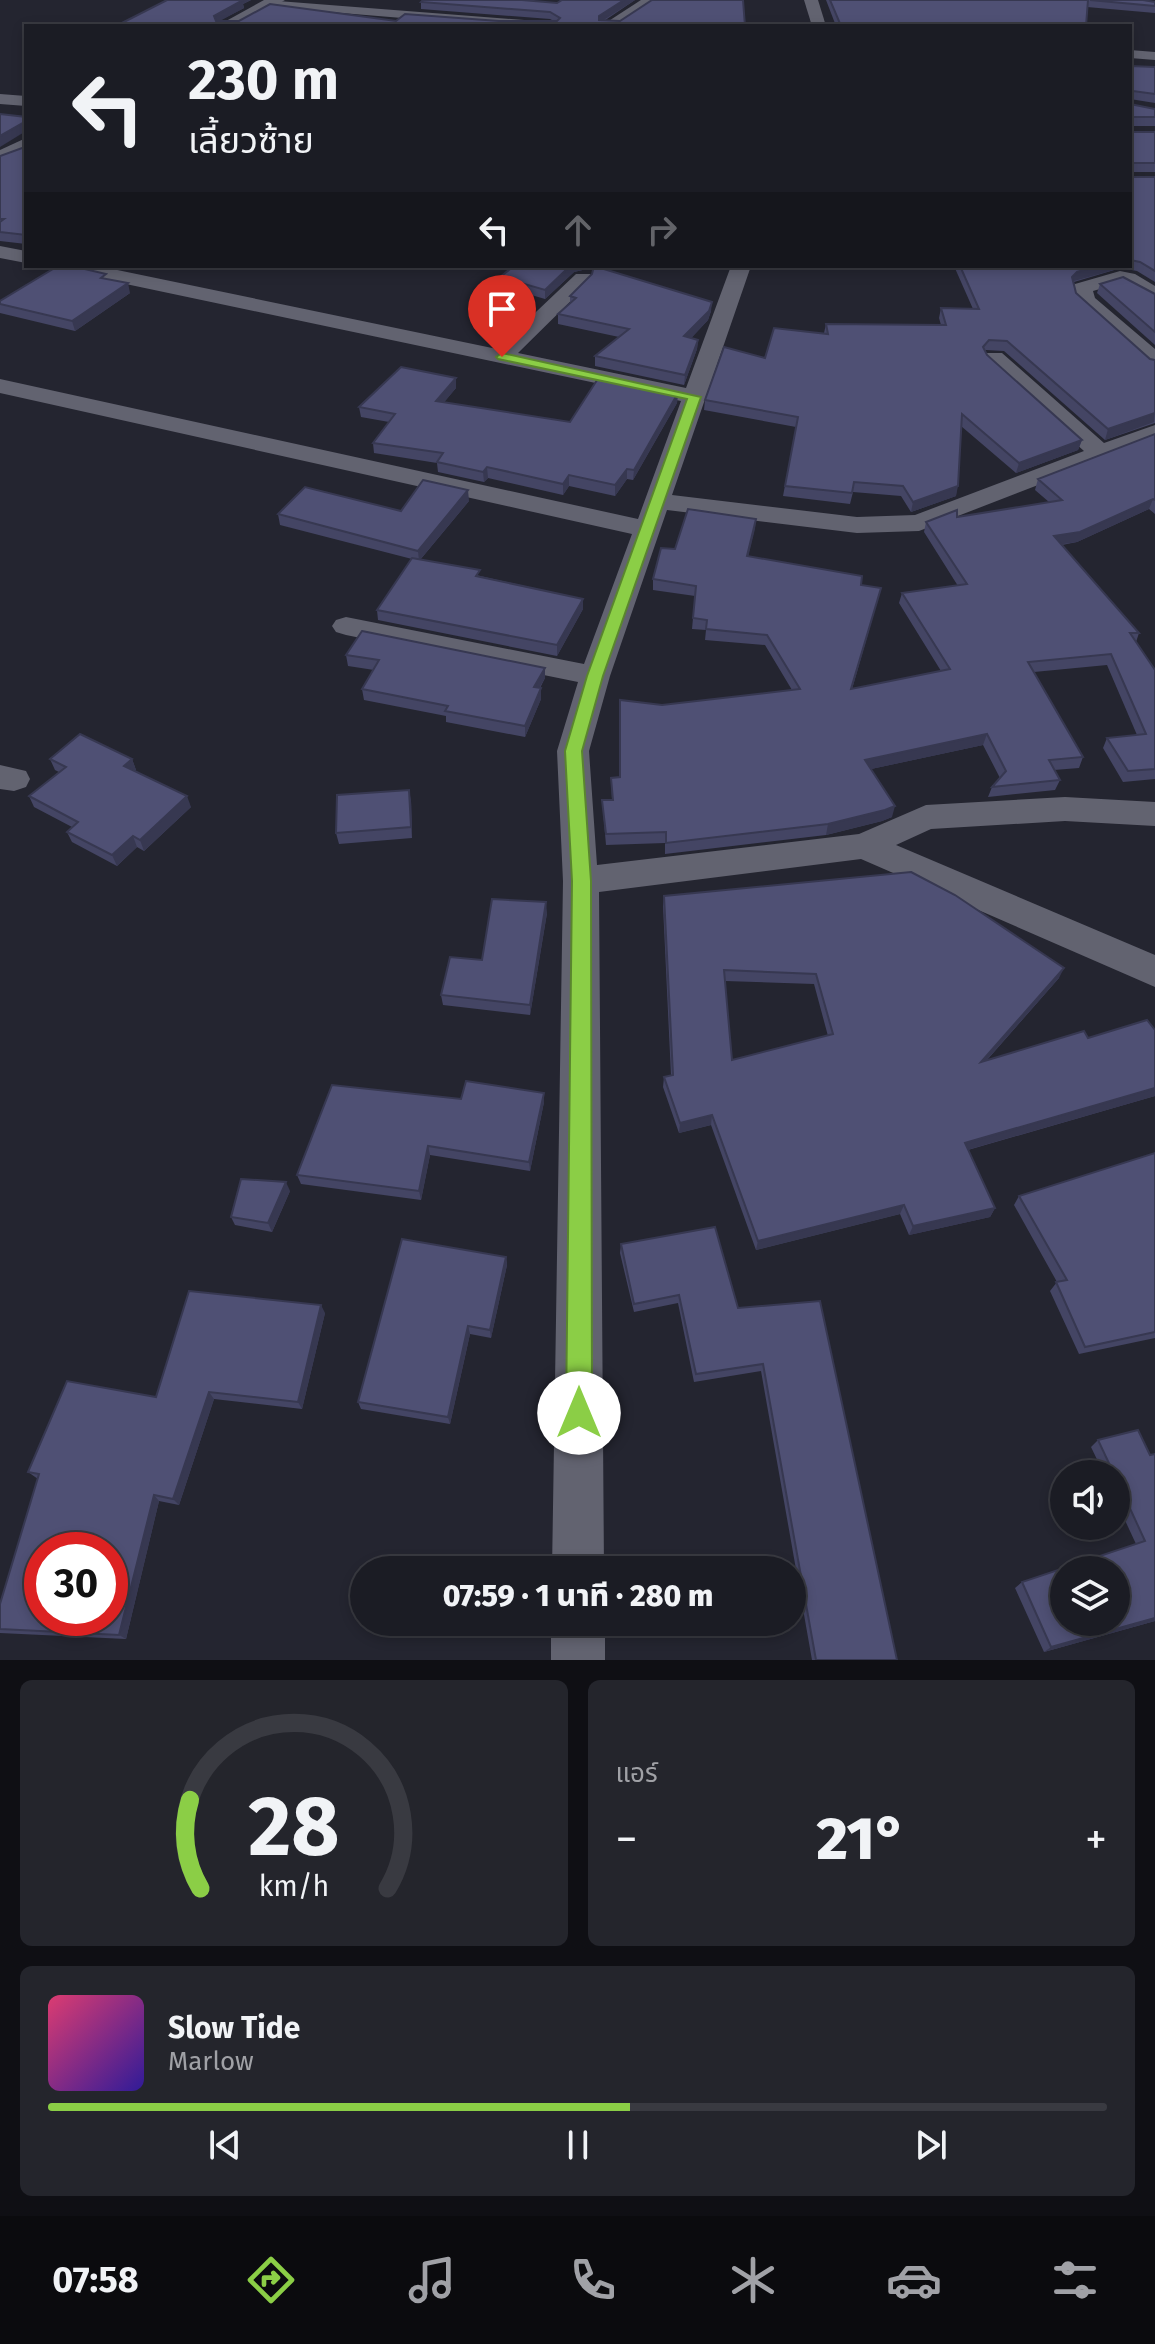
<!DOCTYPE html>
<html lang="th">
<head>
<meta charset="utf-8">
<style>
  :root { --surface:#1b1c24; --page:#24252c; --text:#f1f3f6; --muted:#a0a1a6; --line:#393a41; --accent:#8bce46 }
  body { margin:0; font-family:"Fira Sans","Noto Sans Thai",sans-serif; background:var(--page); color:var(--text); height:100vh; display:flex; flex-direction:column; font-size:30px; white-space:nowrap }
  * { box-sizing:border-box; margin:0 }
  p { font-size:26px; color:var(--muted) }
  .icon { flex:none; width:44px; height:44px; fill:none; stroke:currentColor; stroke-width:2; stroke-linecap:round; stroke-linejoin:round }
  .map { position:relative; height:1660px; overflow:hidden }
  .details { display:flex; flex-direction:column; gap:20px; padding:20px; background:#0f0f14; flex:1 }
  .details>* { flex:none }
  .top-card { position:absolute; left:24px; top:24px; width:1108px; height:244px; border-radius:0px; box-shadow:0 4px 12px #0003,0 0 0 2px var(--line); background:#1b1c24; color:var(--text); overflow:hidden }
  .buttons { position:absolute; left:1050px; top:1460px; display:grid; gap:16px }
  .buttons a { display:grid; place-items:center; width:80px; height:80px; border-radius:50%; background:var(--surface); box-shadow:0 4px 12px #0003,0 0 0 2px var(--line); font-size:40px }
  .speed { position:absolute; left:24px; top:1532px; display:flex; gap:16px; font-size:40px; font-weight:700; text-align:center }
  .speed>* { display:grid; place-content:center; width:104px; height:104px; border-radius:50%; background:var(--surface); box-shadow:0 4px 12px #0003,0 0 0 2px var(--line); line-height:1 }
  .speed .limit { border:12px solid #d22; background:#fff; color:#111 }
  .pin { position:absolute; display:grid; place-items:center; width:68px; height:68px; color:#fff; margin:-82px -34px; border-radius:50% 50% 50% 0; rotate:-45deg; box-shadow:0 0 8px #0007 }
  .pin .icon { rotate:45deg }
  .me { position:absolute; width:88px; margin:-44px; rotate:0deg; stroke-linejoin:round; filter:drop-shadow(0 0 6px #0008) }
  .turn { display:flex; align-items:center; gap:28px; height:168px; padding:0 32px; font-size:36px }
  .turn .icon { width:104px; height:104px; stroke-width:2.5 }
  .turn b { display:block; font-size:56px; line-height:68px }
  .lanes { display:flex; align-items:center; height:76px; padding:0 32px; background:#0003; justify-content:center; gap:40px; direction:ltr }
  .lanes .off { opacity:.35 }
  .big { font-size:60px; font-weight:800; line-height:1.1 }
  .details .tile { flex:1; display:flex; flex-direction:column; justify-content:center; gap:12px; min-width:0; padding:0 28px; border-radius:12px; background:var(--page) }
  .details .dial { align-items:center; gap:0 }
  .dial svg { height:208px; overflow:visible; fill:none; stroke:var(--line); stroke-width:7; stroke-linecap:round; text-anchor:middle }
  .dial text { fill:var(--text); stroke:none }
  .song { display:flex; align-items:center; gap:24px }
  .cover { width:96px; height:96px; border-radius:12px; background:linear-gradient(135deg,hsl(340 70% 55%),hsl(250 70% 35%)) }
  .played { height:8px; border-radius:4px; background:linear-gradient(90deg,var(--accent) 55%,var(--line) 55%) }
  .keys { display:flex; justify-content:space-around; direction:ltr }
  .heat { display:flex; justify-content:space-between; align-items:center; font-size:44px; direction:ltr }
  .details .tiles { flex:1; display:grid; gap:20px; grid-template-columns:1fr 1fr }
  .tile:last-child { grid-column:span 2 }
  .trip { position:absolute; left:350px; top:1556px; width:456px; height:80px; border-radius:40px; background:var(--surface); box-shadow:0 4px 12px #0003,0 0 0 2px var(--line); font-weight:800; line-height:80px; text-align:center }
  .menu { display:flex; height:128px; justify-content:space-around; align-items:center; background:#0b0b0e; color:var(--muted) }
  .menu .icon { width:56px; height:56px }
  .menu .on { color:var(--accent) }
  .menu b { font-size:36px; color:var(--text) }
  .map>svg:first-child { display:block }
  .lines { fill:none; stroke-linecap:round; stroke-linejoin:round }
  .minor { fill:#626370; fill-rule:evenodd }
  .tertiary { fill:#626370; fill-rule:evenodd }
  .wall { fill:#444564; fill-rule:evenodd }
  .shaded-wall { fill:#373851 }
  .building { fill:#4f5074; stroke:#373851; stroke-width:2; fill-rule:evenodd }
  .route { fill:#8bce46; stroke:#5a862e; stroke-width:2 }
</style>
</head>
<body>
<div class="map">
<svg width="1155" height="1660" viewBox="0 0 1155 1660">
  <rect width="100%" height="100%" fill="#242530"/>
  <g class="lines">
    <g class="minor">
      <polygon points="265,0 550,22 557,26 499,26 269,7 262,3"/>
      <polygon points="641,0 657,0 618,26 601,26"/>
      <polygon points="804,0 818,0 826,26 812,26"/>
      <polygon points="1130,50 1155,52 1155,60 1130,58"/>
      <polygon points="0,94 26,96 26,106 0,104"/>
      <polygon points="0,246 26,251 26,263 0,258"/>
      <polygon points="59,266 98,266 497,349 576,274 590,274 593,278 590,282 518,353 686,388 731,266 751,266 672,495 857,517 915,515 1084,451 986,363 983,358 986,353 1002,353 1104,443 1155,425 1155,440 919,531 857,533 667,510 610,676 589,751 597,865 859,834 926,805 1065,797 1155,802 1155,826 1065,821 931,829 896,845 1155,955 1155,987 861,859 599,892 604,1570 552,1570 563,881 557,751 578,682 346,635 336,632 332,626 336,620 346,617 584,664 632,534 0,393 0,379 638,519 681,401 69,272"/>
      <polygon points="1120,271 1135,274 1155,286 1155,303 1120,283 1093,291 1095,298 1155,349 1155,368 1147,366 1075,300 1072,288 1075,284"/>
      <polygon points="0,765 26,771 30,779 26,787 14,791 0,789"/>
      <rect x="551" y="1622" width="54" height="38"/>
    </g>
    <g class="tertiary">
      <polygon points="264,0 285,0 239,26 217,26"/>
      <polygon points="26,138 26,153 0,165 0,150"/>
    </g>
  </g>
  <g class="wall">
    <polygon points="167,0 251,0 243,4 244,8 219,21 554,21 550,19 421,9 421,2 557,3 635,0 604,21 745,26 116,26"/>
    <polygon points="826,0 1143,0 1155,2 1155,13 1087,7 1086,26 836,26"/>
    <polygon points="1130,66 1155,67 1155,103 1130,99"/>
    <polygon points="1130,104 1155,109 1155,126 1130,126 1130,132 1155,132 1155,172 1131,172 1131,177 1155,177 1155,282 1137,271 1121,268 1074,282 1076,293 1150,359 1155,360 1155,423 1105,440 1004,351 986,350 985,351 987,355 1082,440 1078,450 1016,473 961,426 956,496 911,512 901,496 853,492 850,504 783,496 796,427 704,410 705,400 765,358 824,333 826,324 941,325 939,318 941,308 973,309 954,266 1130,266"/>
    <polygon points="26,137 26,244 0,241 0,156 25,147"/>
    <polygon points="108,266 132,266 128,269"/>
    <polygon points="591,268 574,272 545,299 500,286 500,277"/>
    <polygon points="1100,284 1155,294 1155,345 1097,293"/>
    <polygon points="130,293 75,331 0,313 0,301"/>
    <polygon points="570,296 711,311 708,320 691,338 698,340 697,349 684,385 595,366 595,356 619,337 558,324 558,314 570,303"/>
    <polygon points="456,378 456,388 444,402 570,422 678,393 677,403 633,480 627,479 615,496 569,486 563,495 488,478 484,482 438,472 437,463 374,453 373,443 389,422 361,417 359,407"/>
    <polygon points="1155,434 1155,514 1149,509 1077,542 1062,545 1139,633 1136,642 1155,670 1155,779 1123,782 1103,748 1107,738 1137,735 1107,665 1034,672 1083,757 1079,768 1054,770 1060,780 1055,790 988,797 992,787 1000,778 983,745 871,769 892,817 882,821 826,835 665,854 665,843 606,845 602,800 612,800 611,778 620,777 662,705 792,690 765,645 705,640 706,630 692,629 695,596 653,590 653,579 675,549 756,519 748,556 861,585 878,599 852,689 941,671 899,603 902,593 958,586 924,532 926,522 1049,502 1035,490 1038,479"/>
    <polygon points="469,501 420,560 480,576 583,599 583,609 557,656 378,620 377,610 412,559 280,525 278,514 401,511"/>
    <polygon points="346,655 545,678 540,688 541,688 541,699 525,737 446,722 446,716 364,700 362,689 374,670 348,666"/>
    <polygon points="50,759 132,759 136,770 134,771 191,807 144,851 137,847 117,866 72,842 67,832 72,827 34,807 29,796 59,772 55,770"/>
    <polygon points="411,800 412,838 339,844 336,833"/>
    <path d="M 664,896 L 1059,978 L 987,1060 L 1088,1038 L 1155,1030 L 1155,1096 L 968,1150 L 995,1208 L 990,1217 L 909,1235 L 900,1214 L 756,1250 L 711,1125 L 679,1133 L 663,1087 L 664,1077 L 671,1075 L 663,906 ZM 725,981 L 814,984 L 828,1036 L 732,1060 Z"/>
    <polygon points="547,913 530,1015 443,1005 441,995 482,960"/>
    <polygon points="544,1093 544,1102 530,1171 430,1155 421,1200 301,1184 297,1175 461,1099"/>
    <polygon points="1155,1153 1155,1338 1079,1354 1050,1291 1057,1282 1014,1205 1019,1196"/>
    <polygon points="290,1191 272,1232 235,1225 231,1217"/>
    <polygon points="621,1244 738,1308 897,1660 812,1660 761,1371 694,1382 678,1303 634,1312 620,1253"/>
    <polygon points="506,1257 507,1265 491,1338 470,1334 450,1424 361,1409 358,1402"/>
    <polygon points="325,1313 302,1409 214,1399 179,1505 159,1501 126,1639 0,1633 0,1604 38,1479 28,1472 156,1397"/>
    <polygon points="1098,1440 1150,1455 1155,1454 1155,1621 1044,1652 1015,1588 1022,1582 1136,1544 1116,1501 1116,1474 1104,1474 1091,1447"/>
  </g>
  <g class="shaded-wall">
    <polygon points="236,0 251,0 243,4 244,8 216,23 214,16"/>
    <polygon points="624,0 635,0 599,23 599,16"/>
    <polygon points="26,121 26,131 0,147 0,136"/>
    <polygon points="570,266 592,266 591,268 574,272 545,299 545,290"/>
    <polygon points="1097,266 1121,266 1121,268 1074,281 1070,286 1072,277 1077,272"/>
    <polygon points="128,283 130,293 75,331 72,321"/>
    <polygon points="712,302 711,311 708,320 684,346 684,336"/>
    <polygon points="698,340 697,349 684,385 685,375"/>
    <polygon points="456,378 456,388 437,411 436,401"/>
    <polygon points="678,393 677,403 633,480 634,470"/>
    <polygon points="1155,413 1154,422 1105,440 1108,429"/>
    <polygon points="1082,440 1078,450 1016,473 1019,463"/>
    <polygon points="487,467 488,478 484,482 483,472"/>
    <polygon points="627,469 627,479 615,496 615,485"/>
    <polygon points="569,475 569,486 563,495 563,484"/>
    <polygon points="958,486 956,496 911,512 913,502"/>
    <polygon points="468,490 469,501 419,561 418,551"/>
    <polygon points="1153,499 1149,509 1077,542 1050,546 1054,536"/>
    <polygon points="756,519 755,529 746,566 747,556"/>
    <polygon points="583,599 583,609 557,656 557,645"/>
    <polygon points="545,668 545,678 534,697 534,687"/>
    <polygon points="541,688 541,699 525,737 525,726"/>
    <polygon points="987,734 983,745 862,771 865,760"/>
    <polygon points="132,759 136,770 128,776 124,766"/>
    <polygon points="409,790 411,800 412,838 411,827"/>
    <polygon points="187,796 191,807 144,851 140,840"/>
    <polygon points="895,806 892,817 882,821 826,835 828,824"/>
    <polygon points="133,836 137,847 117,866 112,855"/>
    <polygon points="546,902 547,913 530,1015 530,1005"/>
    <polygon points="1064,968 1059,978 976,1072 981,1062"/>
    <polygon points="1155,1088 1155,1096 960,1152 965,1143"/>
    <polygon points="544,1093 544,1102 530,1171 529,1162"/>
    <polygon points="712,1115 711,1125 679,1133 680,1123"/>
    <polygon points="428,1146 430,1155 421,1200 419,1191"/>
    <polygon points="286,1182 290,1191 272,1232 268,1223"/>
    <polygon points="904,1205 900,1214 756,1250 758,1241"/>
    <polygon points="995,1208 990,1217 909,1235 913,1226"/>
    <polygon points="506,1257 507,1265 491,1338 490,1330"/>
    <polygon points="321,1305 325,1313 302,1409 298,1402"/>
    <polygon points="468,1326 470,1334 450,1424 448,1417"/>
    <polygon points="209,1392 214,1399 179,1505 173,1499"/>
    <polygon points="154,1495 159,1501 126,1639 119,1635"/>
    <polygon points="1155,1618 1155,1621 1044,1652 1051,1647"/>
  </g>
  <g class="building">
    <polygon points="167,0 243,0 214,16 216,21 239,21 270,4 396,21 405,14 499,21 557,21 560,18 550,12 421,2 423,0 522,0 557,3 562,0 624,0 599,16 599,20 620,21 652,0 743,0 745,26 116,26"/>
    <polygon points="830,0 1088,0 1086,26 841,26"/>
    <polygon points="1090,0 1143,0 1155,2 1155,6"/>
    <polygon points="1130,66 1155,67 1155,94 1133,91 1130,93"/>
    <polygon points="1130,104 1155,109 1155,117 1130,117 1130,132 1155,132 1155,163 1131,163 1131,177 1155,177 1155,271 1140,262 1130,260"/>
    <polygon points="0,114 26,117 26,121 0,136"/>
    <polygon points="26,137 26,235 0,232 0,222 4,219 0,219 0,156 25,147"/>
    <polygon points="58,266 72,266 106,274 101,278 128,283 72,321 0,304 0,301"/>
    <polygon points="514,266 570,266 545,290 500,277"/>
    <polygon points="594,266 712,302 709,311 684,336 698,340 685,375 595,356 629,329 558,314 576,298 570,296 592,274"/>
    <polygon points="960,266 1097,266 1077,272 1072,277 1076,293 1150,359 1155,360 1155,413 1108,429 1007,341 989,340 983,347 987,355 1082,440 1019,463 962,414 958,486 913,502 903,486 854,482 852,493 785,486 798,417 705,400 724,347 765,358 774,328 828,334 826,324 946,325 941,308 979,309"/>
    <polygon points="1123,277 1155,294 1155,332 1100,284"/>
    <polygon points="401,367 456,378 436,401 570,422 599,377 678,393 634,470 627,469 615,485 569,475 563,484 487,467 483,472 437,462 443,453 373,443 395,414 359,407"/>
    <polygon points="1155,434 1155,500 1153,499 1080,532 1054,536 1139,633 1130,633 1155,670 1155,769 1128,771 1107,738 1146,734 1111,654 1028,662 1083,757 1049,760 1060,780 992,787 1006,771 987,734 865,760 895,806 885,810 828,824 666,843 666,832 606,834 602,800 613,800 611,778 620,777 620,700 662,705 800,689 767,635 706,629 707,620 693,618 696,586 653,579 661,548 675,549 688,509 756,519 747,556 862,576 861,585 881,588 851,689 950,669 902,593 967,584 926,522 957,510 957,517 1062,500 1038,479"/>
    <polygon points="423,480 468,490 418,551 278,514 305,487 401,511"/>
    <polygon points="412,558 480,570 476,576 583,599 557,645 377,610"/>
    <polygon points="362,631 545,668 534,687 541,688 525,726 445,711 448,706 362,689 379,660 346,655"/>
    <polygon points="80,734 132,759 124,766 187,796 140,840 133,836 112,855 67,832 78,822 29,796 66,767 50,759"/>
    <polygon points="409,790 411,827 336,833 337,795"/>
    <path d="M 911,872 L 955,895 L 1064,968 L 981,1062 L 1084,1031 L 1088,1038 L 1147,1020 L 1155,1030 L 1155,1088 L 965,1143 L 995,1208 L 913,1226 L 904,1205 L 758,1241 L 712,1115 L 680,1123 L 664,1077 L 673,1075 L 664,896 ZM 724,970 L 816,974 L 833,1034 L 732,1060 Z"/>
    <polygon points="492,899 546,902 530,1005 441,995 450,957 482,960"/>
    <polygon points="466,1081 544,1093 529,1162 428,1146 419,1191 297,1175 332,1085 461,1099"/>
    <polygon points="1155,1153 1155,1332 1085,1347 1056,1282 1067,1280 1019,1196"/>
    <polygon points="241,1179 286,1182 268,1223 231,1217"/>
    <polygon points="715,1227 738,1308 820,1301 897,1660 816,1660 763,1364 696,1374 679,1295 634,1304 621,1244"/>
    <polygon points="402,1239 506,1257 490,1330 468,1326 448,1417 358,1402"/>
    <path d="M 189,1291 L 321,1305 L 298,1402 L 209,1392 L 173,1499 L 154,1495 L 119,1635 L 0,1629 L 0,1604 L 39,1474 L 28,1472 L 67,1381 L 156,1397 ZM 42,1550 L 110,1550 L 110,1618 L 42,1618 Z"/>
    <path d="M 1138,1430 L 1150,1455 L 1155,1454 L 1155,1618 L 1051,1647 L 1022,1582 L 1145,1541 L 1116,1478 L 1116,1474 L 1114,1474 L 1098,1440 ZM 1064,1570 L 1116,1570 L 1116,1622 L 1064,1622 Z"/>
  </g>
  <polygon class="route" points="502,353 701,397 603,676 582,751 591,881 592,1413 588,1423 579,1426 570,1423 566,1413 572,881 565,751 587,676 687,399 498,359 496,357"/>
</svg>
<div class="buttons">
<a><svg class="icon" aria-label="sound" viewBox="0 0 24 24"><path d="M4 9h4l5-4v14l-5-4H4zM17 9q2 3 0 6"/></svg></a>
<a><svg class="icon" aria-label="layers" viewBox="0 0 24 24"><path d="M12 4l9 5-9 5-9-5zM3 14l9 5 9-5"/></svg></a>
</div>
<div class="speed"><div class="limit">30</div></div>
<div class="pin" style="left:502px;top:357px;background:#d93025"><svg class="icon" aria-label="arrive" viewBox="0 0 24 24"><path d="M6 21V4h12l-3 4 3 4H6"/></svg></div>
<svg class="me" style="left:579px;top:1413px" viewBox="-20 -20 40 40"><circle r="19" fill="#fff"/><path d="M0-13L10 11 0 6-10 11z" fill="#8bce46"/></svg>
<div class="trip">07:59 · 1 นาที · 280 m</div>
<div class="top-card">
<div class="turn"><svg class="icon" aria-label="left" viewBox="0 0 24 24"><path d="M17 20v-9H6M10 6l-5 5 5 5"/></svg><div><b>230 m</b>เลี้ยวซ้าย</div></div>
<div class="lanes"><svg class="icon" aria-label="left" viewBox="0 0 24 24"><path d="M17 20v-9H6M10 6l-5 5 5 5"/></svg><svg class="icon off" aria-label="ahead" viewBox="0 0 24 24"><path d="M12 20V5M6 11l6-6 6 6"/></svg><svg class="icon off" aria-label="right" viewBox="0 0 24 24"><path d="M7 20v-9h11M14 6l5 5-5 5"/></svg></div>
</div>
</div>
<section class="details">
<div class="tiles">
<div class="tile dial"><svg viewBox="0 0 100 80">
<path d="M14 69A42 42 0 1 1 86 69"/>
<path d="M14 69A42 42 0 0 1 10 35" stroke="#8bce46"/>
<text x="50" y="56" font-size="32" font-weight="700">28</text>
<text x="50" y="72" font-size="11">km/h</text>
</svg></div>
<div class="tile"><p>แอร์</p>
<div class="heat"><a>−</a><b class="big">21°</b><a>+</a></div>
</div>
<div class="tile">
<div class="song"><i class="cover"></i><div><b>Slow Tide</b><p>Marlow</p></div></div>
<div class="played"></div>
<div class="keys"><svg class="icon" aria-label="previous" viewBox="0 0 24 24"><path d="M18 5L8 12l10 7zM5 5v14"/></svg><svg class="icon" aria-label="pause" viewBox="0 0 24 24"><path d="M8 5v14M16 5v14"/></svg><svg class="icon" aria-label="next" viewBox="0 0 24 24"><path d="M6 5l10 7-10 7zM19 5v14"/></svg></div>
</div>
</div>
</section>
<nav class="menu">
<b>07:58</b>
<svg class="icon on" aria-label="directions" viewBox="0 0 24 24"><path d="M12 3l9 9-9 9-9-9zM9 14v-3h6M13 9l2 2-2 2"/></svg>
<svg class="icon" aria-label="music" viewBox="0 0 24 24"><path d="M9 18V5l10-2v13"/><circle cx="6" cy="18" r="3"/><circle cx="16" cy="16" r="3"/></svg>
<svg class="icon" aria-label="phone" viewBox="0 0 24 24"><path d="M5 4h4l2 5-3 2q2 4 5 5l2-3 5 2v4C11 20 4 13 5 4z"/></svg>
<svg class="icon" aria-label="climate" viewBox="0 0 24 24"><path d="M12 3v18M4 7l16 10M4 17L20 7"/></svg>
<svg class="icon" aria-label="car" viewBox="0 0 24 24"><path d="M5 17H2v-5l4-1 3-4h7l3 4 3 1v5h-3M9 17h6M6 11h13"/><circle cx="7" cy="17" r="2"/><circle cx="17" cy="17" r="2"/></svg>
<svg class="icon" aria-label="filters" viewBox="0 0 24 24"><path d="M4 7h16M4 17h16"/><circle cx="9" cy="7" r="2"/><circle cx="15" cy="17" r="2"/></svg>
</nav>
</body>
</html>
